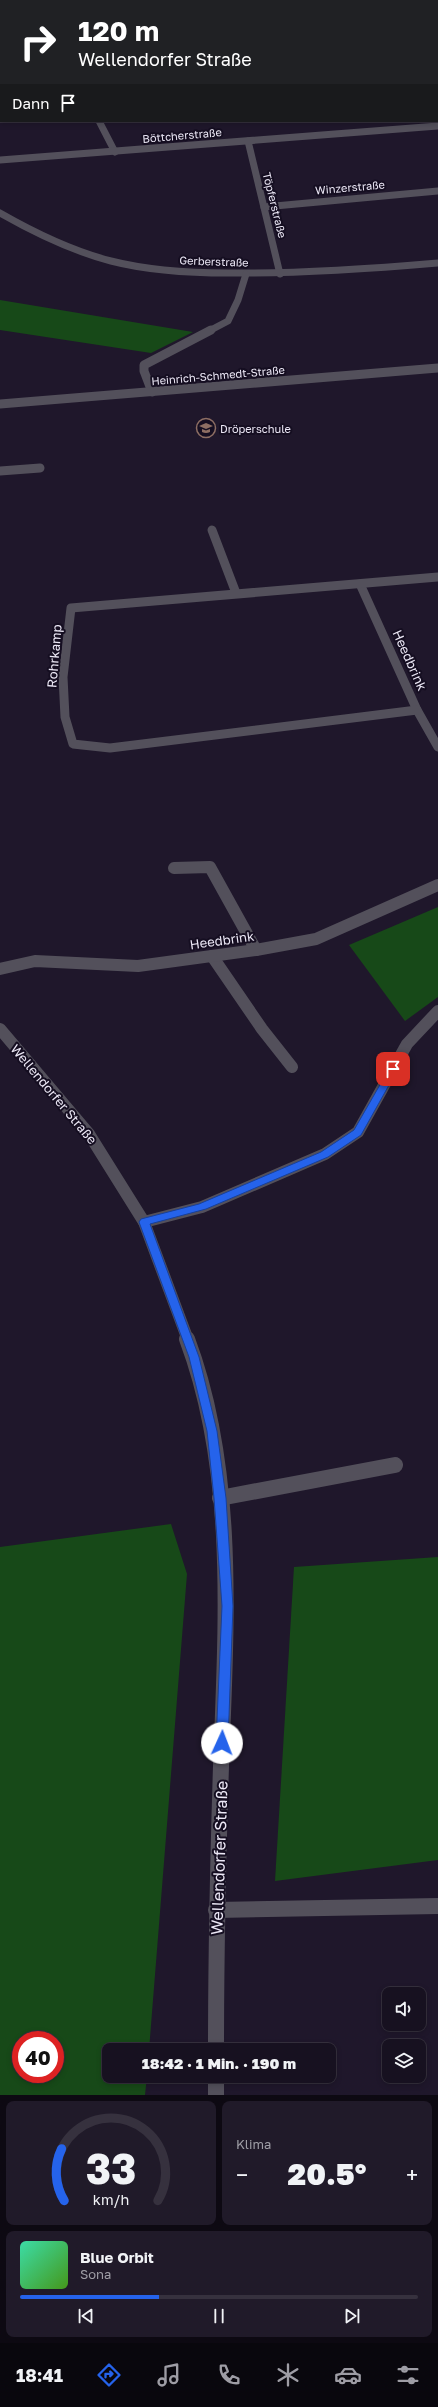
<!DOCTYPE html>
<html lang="de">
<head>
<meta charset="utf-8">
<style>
  :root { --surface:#171120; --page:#201a29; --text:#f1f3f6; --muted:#9e9da5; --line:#36313e; --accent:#2563eb }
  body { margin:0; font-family:"Golos Text",sans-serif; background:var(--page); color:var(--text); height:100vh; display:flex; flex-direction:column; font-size:15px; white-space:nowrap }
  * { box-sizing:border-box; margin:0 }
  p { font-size:13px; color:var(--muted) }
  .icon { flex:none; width:22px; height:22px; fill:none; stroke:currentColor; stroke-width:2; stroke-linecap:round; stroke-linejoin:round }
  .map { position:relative; height:2095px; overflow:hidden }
  .drawer { display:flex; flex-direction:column; gap:6px; padding:6px; background:#0d0912; flex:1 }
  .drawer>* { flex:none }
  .banner { position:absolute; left:0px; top:0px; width:438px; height:122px; box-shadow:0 2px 6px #0003,0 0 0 1px var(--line); background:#202124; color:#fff; overflow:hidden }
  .buttons { position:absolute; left:382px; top:1987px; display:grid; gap:8px }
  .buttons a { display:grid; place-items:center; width:44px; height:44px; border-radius:8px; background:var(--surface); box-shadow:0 2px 6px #0003,0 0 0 1px var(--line); font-size:20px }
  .speed { position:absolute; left:12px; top:2031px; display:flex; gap:8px; font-size:20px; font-weight:700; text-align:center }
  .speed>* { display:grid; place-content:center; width:52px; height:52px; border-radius:50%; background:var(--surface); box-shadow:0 2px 6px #0003,0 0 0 1px var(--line); line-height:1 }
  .speed .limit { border:6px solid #d22; background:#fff; color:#111 }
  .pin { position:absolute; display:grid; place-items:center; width:34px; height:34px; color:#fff; margin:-17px; border-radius:8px; box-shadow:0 2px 6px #0006 }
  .me { position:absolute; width:44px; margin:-22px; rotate:2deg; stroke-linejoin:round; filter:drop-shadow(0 0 3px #0008) }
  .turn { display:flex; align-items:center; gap:14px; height:84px; padding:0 12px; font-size:18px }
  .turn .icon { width:52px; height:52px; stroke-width:2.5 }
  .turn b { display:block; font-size:28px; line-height:34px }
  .then { display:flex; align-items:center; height:38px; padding:0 12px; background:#0003; gap:8px; font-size:15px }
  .big { font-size:30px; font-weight:800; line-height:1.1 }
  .drawer .card { flex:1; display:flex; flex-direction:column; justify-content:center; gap:6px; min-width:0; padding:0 14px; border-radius:8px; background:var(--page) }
  .drawer .dial { align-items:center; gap:0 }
  .dial svg { height:104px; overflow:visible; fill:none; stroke:var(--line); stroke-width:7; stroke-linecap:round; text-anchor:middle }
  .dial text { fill:var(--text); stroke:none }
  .song { display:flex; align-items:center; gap:12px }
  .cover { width:48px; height:48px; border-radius:6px; background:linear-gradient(135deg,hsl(160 70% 55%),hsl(100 70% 35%)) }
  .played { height:4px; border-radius:2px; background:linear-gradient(90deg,var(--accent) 35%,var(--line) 35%) }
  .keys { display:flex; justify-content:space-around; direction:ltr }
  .heat { display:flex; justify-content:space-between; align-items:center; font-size:22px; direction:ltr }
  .drawer .tiles { flex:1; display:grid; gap:6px; grid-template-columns:1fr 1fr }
  .card:last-child { grid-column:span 2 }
  .trip { position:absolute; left:102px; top:2043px; width:234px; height:40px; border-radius:8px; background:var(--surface); box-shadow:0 2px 6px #0003,0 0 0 1px var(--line); font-weight:800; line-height:40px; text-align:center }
  .dock { display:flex; height:64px; justify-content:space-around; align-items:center; background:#09070d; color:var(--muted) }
  .dock .icon { width:28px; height:28px }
  .dock .on { color:var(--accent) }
  .dock b { font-size:18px; color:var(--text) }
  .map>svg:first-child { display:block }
  .green { fill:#174918; fill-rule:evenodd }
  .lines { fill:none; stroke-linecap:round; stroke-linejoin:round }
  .minor-far3 { stroke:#53505b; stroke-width:7 }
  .minor-far2 { stroke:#53505b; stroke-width:9 }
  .minor-far1 { stroke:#53505b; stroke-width:12 }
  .minor { stroke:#53505b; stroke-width:16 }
  .route { fill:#2563eb; stroke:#184099 }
  .labels { text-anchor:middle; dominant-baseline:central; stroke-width:4; stroke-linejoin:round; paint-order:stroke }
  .far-street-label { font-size:11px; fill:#ece8f6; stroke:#150e21 }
  .far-poi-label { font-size:11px; fill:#ece8f6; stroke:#150e21; text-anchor:start }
  .street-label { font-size:13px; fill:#ece8f6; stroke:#150e21 }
  .near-street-label { font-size:16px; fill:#ece8f6; stroke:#150e21 }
</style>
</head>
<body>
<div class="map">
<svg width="438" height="2095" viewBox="0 0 438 2095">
  <rect width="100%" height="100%" fill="#1f172b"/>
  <g class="green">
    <polygon points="0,300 193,332 151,353 0,330"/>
    <polygon points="438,907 438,997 405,1021 349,945"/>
    <path d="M 171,1524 L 187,1574 L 149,2050 L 109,2050 L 109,2076 L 147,2076 L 145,2095 L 0,2095 L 0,1547 ZM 21,2040 L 55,2040 L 55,2074 L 21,2074 Z"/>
    <polygon points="438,1557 438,1860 275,1881 294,1567"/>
  </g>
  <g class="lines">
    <g class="minor-far3">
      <polyline points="259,0 266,1"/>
      <polyline points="99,121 115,152"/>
      <polyline points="248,141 280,274"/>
      <polyline points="0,160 438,126"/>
      <polyline points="264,207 438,191"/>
      <path d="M 0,213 C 35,233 72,251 111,261 C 150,271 189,273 229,273 C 299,274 368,269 438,263"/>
      <polyline points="209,331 228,321 238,300 246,274"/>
    </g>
    <g class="minor-far2">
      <polyline points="152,392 144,371 144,365 211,330"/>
      <polyline points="0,404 438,368"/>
      <polyline points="0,471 40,468"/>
      <polyline points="212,530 236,593"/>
      <polyline points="360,584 417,710 438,747"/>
      <polyline points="417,710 110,748 73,744 65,717 63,677 71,608 438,577"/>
    </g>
    <g class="minor-far1">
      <polyline points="174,868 210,867 256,950"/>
      <polyline points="212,956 262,1029 292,1067"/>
      <polyline points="0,969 35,961 138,966 256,950 316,939 438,885"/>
      <polyline points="0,1029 89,1134 144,1222 188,1340"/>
      <polyline points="144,1222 202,1207 325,1154 358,1132 407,1044 438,1011"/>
    </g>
    <g class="minor">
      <path d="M 187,1339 C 237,1472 226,1626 221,1766 C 218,1861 216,1955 216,2050"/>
      <polyline points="220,1498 395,1465"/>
      <polyline points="216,1910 438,1906"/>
      <polyline points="216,2076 216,2095"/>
    </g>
  </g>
  <polygon class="route" points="393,1066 398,1069 361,1135 328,1157 206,1209 150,1224 199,1357 217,1431 226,1498 233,1606 228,1743 222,1748 216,1743 222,1606 214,1498 207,1431 189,1357 139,1222 141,1219 199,1204 321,1152 354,1130 389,1069"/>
  <defs>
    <g id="school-ring" transform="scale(1)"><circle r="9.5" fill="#150e21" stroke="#8d6e63" stroke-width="1.5"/><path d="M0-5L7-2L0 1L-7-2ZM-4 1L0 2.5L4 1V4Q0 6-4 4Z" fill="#8d6e63"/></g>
  </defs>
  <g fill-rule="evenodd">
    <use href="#school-ring" x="206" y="428"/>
  </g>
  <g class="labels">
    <g class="far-street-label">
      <text transform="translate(182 135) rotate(-5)">Böttcherstraße</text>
      <text transform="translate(350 187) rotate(-5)">Winzerstraße</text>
      <text transform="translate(275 205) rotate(76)">Töpferstraße</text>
      <text transform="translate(214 261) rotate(2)">Gerberstraße</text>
      <text transform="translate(218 375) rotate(-5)">Heinrich-Schmedt-Straße</text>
    </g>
    <g class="far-poi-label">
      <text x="220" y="428">Dröperschule</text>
    </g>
    <g class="street-label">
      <text transform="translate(54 656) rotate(-85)">Rohrkamp</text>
      <text transform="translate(410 660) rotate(66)">Heedbrink</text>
      <text transform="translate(222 940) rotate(-8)">Heedbrink</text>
      <text transform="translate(54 1094) rotate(50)">Wellendorfer Straße</text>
    </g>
    <g class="near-street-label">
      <text transform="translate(219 1858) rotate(-88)">Wellendorfer Straße</text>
    </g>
  </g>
</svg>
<div class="buttons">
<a><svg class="icon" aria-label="sound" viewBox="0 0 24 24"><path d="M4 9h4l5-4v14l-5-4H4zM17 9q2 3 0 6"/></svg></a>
<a><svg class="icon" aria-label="layers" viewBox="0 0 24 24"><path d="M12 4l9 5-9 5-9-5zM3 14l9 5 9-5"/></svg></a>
</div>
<div class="speed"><div class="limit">40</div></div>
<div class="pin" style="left:393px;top:1069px;background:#d93025"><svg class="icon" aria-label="arrive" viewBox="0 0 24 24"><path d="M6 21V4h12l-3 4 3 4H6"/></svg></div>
<svg class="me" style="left:222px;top:1743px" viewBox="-20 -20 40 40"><circle r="19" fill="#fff"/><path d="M0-13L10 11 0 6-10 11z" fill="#2563eb"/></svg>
<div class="trip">18:42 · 1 Min. · 190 m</div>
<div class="banner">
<div class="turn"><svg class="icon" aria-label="right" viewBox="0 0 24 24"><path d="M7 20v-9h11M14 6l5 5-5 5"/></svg><div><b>120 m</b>Wellendorfer Straße</div></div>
<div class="then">Dann<svg class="icon" aria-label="arrive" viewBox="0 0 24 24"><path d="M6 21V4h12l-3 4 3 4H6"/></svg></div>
</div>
</div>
<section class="drawer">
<div class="tiles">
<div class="card dial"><svg viewBox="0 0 100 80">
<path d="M14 69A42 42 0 1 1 86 69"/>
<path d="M14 69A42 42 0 0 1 12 29" stroke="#2563eb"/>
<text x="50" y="56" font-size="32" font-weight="700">33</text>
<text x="50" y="72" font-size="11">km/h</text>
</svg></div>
<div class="card"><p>Klima</p>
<div class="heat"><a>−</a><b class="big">20.5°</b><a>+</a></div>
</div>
<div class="card">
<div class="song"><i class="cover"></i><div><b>Blue Orbit</b><p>Sona</p></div></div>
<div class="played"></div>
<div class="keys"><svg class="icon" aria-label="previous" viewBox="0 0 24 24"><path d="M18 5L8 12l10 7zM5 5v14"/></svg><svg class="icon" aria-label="pause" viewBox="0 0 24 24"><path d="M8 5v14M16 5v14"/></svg><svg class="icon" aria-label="next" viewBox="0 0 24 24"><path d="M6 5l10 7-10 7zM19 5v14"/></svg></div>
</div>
</div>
</section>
<nav class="dock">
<b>18:41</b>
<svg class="icon on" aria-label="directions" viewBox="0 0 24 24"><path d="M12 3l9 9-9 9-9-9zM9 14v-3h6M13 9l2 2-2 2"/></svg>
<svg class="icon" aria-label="music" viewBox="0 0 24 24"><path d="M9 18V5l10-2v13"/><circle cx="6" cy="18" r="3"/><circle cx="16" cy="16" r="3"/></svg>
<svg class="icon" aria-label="phone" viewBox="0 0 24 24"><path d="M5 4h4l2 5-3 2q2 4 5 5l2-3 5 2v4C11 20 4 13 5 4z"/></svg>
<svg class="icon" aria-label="climate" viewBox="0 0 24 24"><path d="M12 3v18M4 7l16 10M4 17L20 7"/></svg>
<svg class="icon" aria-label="car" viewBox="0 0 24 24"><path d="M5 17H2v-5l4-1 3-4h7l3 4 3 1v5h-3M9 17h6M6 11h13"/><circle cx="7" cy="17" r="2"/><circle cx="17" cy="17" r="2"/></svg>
<svg class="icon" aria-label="filters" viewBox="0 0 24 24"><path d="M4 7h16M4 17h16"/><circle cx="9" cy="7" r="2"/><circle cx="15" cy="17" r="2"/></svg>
</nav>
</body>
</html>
